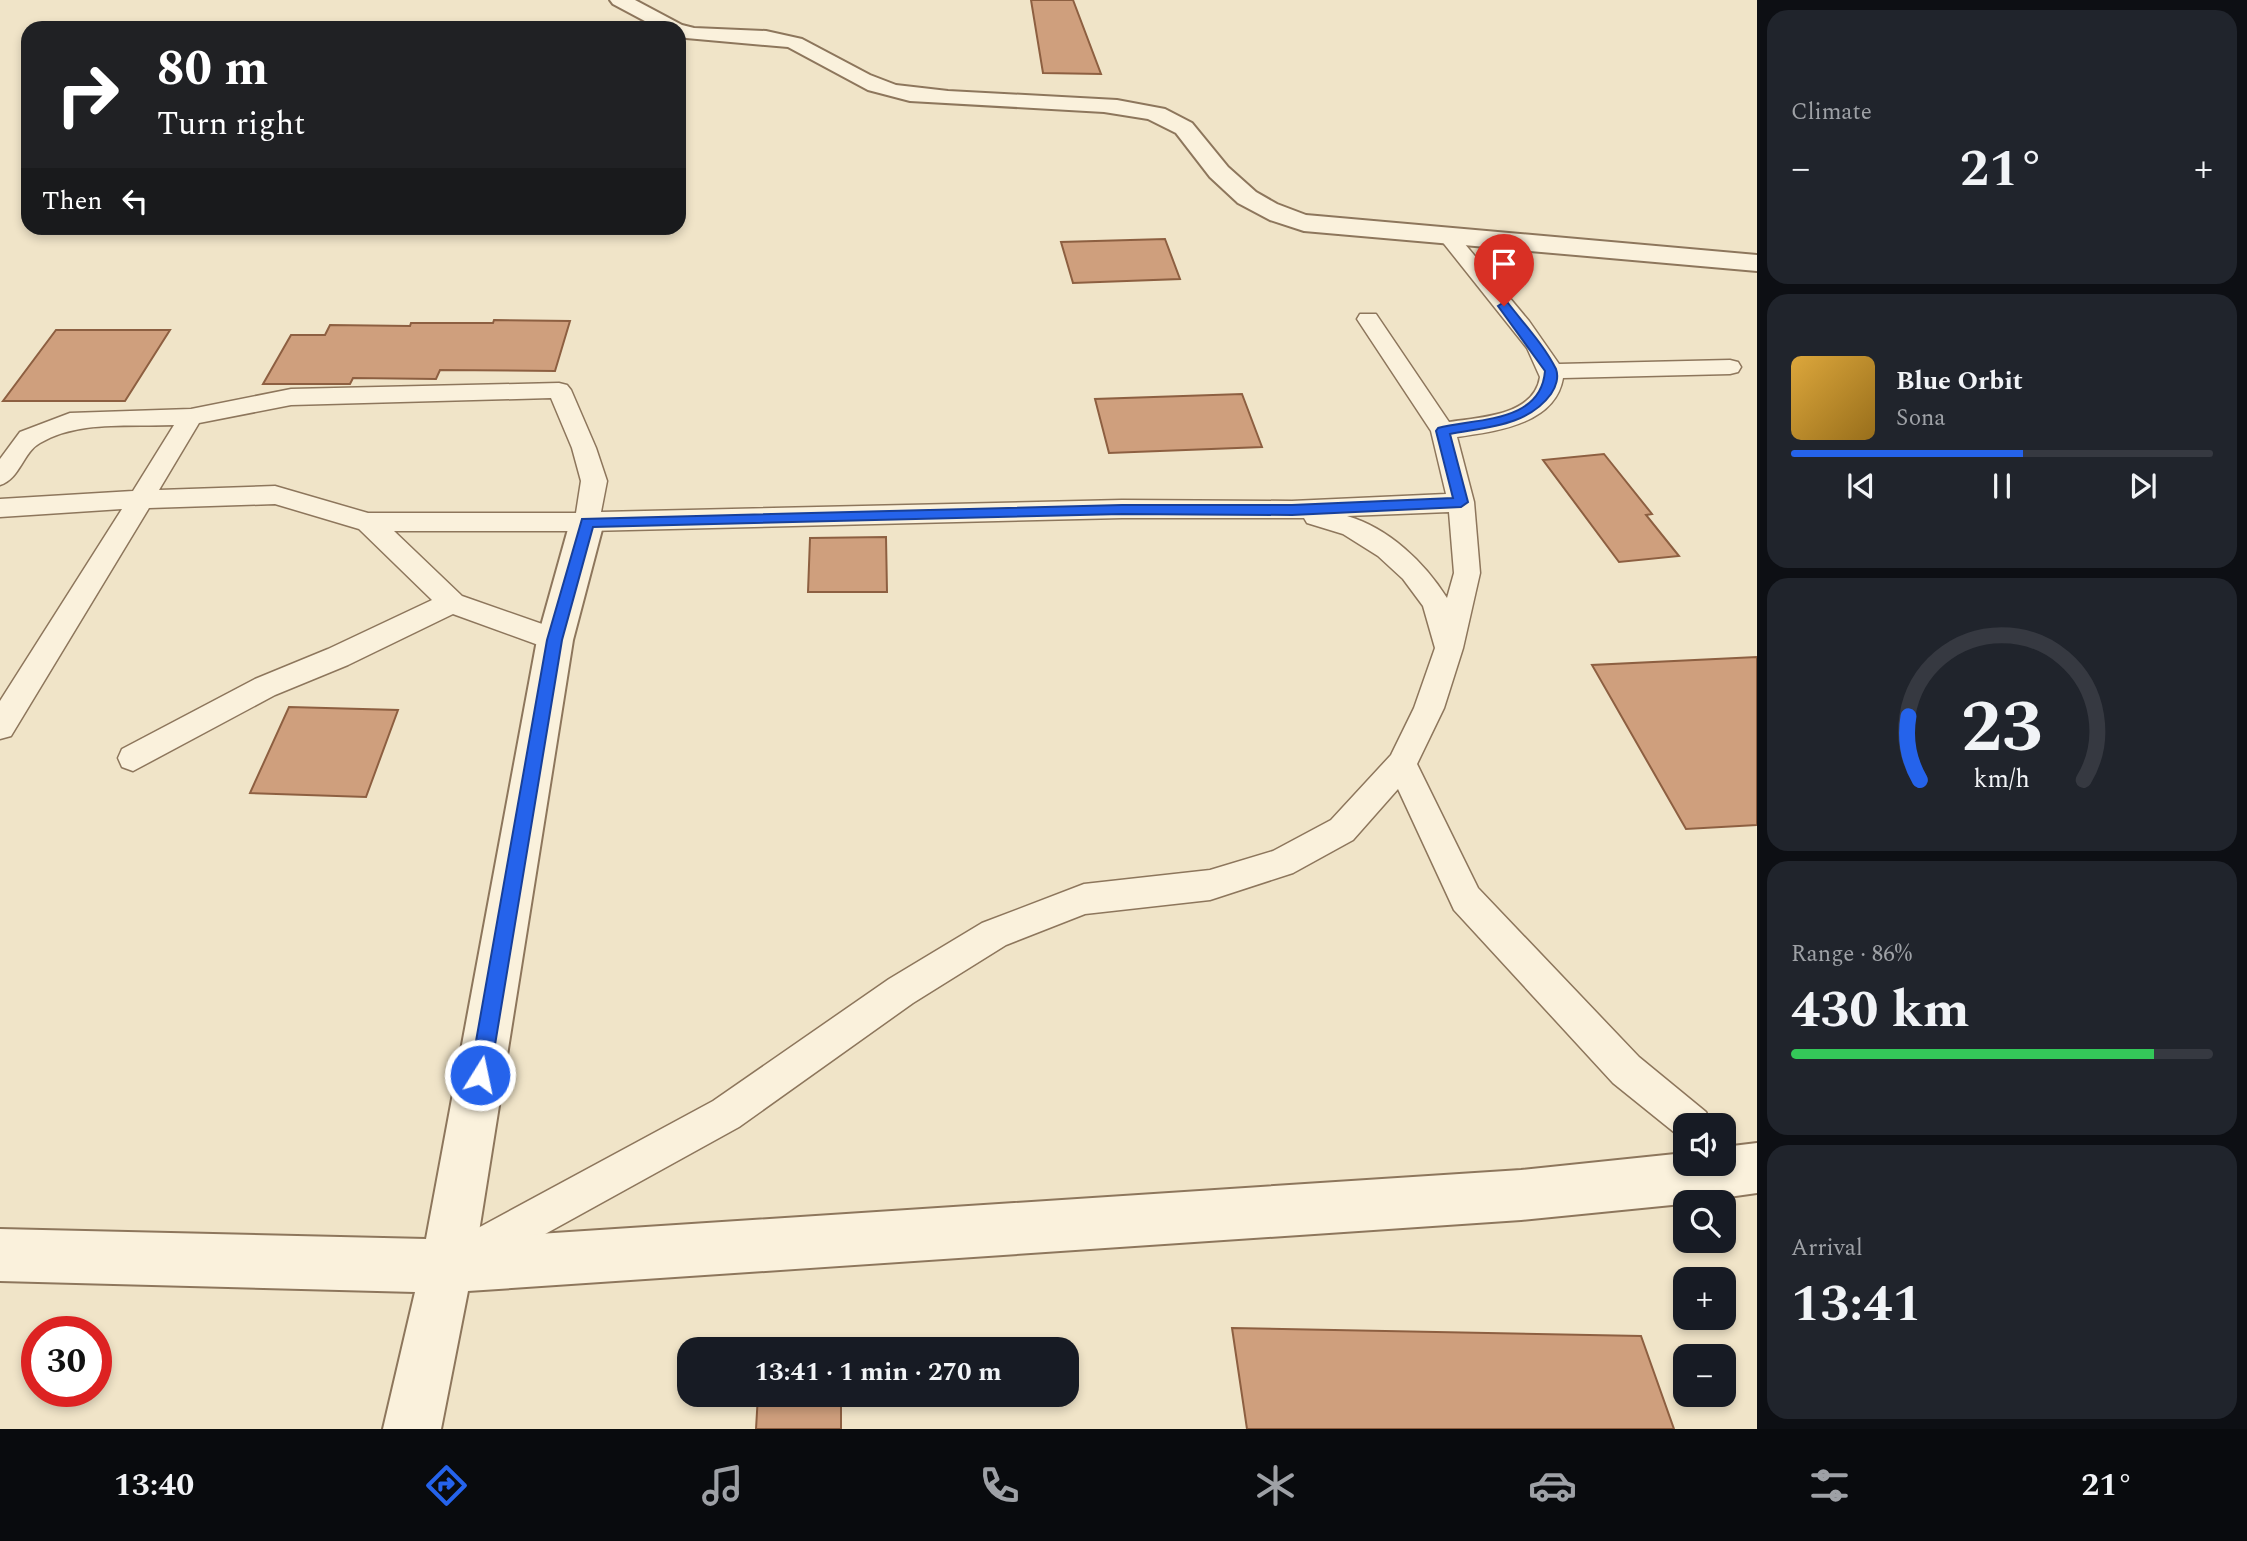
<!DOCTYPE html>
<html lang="en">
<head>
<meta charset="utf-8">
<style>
  :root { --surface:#171b24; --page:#20242c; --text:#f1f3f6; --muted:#9ea1a6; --line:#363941; --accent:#2563eb }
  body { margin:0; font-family:Spectral,serif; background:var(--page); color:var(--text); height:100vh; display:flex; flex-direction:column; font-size:26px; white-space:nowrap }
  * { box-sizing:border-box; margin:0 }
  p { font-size:23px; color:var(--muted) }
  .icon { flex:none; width:38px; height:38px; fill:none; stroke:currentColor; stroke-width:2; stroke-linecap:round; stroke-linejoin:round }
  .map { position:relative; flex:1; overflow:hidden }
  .sheet { display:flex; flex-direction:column; gap:10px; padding:10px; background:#0d0f14; width:490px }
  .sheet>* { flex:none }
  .banner { position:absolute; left:21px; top:21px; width:665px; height:214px; border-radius:21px; box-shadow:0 4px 10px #0003; background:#202124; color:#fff; overflow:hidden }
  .buttons { position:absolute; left:1673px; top:1113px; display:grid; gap:14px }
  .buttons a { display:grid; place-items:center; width:63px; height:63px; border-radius:14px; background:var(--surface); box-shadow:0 4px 10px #0003; font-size:35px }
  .speed { position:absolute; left:21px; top:1316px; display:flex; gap:14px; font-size:35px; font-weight:700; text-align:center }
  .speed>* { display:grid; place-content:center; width:91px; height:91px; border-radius:50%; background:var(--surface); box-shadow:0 4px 10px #0003; line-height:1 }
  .speed .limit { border:10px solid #d22; background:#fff; color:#111 }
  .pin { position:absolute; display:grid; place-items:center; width:60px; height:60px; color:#fff; margin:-72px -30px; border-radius:50% 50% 50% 0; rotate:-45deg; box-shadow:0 0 7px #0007 }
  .pin .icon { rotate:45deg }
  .me { position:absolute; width:77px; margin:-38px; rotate:10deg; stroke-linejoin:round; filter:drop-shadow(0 0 5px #0008) }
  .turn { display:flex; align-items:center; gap:24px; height:147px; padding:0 21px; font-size:32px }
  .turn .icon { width:91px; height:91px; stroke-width:2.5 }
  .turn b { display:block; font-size:49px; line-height:60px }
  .then { display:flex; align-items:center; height:66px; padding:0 21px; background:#0003; gap:14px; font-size:26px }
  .big { font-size:52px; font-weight:700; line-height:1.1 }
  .sheet .tile { flex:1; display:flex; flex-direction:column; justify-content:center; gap:10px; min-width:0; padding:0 24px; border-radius:21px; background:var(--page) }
  .sheet .dial { align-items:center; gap:0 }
  .dial svg { height:182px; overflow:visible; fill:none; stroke:var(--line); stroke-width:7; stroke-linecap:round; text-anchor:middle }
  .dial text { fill:var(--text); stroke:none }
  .song { display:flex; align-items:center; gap:21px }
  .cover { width:84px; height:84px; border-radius:10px; background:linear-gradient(135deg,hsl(40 70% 55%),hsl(40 70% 35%)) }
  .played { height:7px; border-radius:4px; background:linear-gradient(90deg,var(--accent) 55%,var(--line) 55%) }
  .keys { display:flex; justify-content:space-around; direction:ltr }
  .heat { display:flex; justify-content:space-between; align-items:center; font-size:38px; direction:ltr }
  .charge { height:10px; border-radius:5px; background:linear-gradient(90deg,#34c759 86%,var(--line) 0) }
  .trip { position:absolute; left:677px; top:1337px; width:402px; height:70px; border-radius:21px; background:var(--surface); box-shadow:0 4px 10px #0003; font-weight:700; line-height:70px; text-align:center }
  .dock { display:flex; height:112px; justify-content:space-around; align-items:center; background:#090b0e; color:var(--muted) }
  .dock .icon { width:49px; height:49px }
  .dock .on { color:var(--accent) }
  .dock b { font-size:32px; color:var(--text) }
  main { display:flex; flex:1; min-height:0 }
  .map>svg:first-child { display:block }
  .building { fill:#cf9f7d; stroke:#8d5f41; stroke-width:2 }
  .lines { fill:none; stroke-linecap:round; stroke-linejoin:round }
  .service-casing { stroke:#8d765c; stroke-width:3 }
  .minor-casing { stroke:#8d765c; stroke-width:4 }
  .service { fill:#faf1dc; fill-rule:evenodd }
  .minor { fill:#faf1dc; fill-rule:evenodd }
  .route { fill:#2563eb; stroke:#184099; stroke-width:2 }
</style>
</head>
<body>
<main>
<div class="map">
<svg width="1757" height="1429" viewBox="0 0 1757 1429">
  <rect width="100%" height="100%" fill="#f0e4c8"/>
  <g class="building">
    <polygon points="1031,0 1073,0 1101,74 1043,73"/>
    <polygon points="1165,239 1180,279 1073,283 1061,242"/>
    <polygon points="494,320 570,321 555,371 440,370 436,379 353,378 350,384 263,384 291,335 325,335 330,325 410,326 411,323 493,323"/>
    <polygon points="56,330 170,330 125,401 3,401"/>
    <polygon points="1242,394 1262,447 1109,453 1095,399"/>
    <polygon points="1604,454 1652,514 1646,515 1679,556 1619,562 1543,460"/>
    <polygon points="886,537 887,592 808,592 810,538"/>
    <polygon points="1757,657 1757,825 1686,829 1592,665"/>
    <polygon points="289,707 398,710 366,797 250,793"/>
    <polygon points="1232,1328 1641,1336 1674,1429 1247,1429"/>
    <polygon points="758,1395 841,1395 841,1429 756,1429"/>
  </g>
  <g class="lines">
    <g class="service-casing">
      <path id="service" d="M 1447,229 L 1454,231 L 1529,321 L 1559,364 L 1730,360 L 1738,362 L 1741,367 L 1738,372 L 1730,374 L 1563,378 C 1555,425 1495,431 1457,437 L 1474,502 L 1480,573 L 1463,648 L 1444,708 L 1417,764 L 1478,888 L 1639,1057 L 1706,1112 L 1712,1125 L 1685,1125 L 1685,1141 L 1613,1083 L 1454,910 L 1398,789 L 1353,840 L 1293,873 L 1210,900 L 1085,914 L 1006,945 L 913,1003 L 739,1127 L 480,1270 L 466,1276 L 452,1270 L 446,1256 L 452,1242 L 713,1101 L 889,979 L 982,923 L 1084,884 L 1210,870 L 1273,851 L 1331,820 L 1391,755 L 1414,708 L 1435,648 L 1423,606 L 1403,579 L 1378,556 L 1343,534 L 1307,523 L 1304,518 L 1122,518 L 587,531 L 394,531 L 462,596 L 565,632 L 569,640 L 565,648 L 555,651 L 453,614 L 348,665 L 275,695 L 133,771 L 122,767 L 118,758 L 122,749 L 255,679 L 328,649 L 432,600 L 359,529 L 275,504 L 149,508 L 11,736 L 0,739 L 0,701 L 122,509 L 0,517 L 0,499 L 133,491 L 174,425 C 130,427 79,420 40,443 C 23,452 20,479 0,485 L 0,459 L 20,432 L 70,413 L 191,409 L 291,389 L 559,383 L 567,385 L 571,390 L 596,448 L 607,481 L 601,512 L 1122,500 L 1292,501 L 1446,494 L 1431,431 L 1357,319 L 1360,314 L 1376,314 L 1449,422 C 1480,417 1534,416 1540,377 L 1527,348 L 1437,235 L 1440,231 ZM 551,398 L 572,448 L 581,481 L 576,513 L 368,513 L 275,486 L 159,490 L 199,423 L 291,405 ZM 1449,512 L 1454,573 L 1447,598 C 1425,563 1389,528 1347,516 Z"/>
    </g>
    <g class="minor-casing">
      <g id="minor">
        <polygon points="610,0 635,0 682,25 694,28 766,31 802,39 870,75 896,85 948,91 1117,100 1165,109 1192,123 1228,167 1256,192 1277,204 1306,215 1757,255 1757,271 1304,231 1270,220 1238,203 1210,177 1176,133 1148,119 1104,112 910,101 868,90 788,47 686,38 679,36 679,28 658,28 613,4"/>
        <polygon points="587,510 599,514 604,522 573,640 478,1238 1521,1170 1685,1153 1685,1164 1724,1164 1724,1147 1757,1143 1757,1193 1672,1205 1521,1220 468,1291 441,1429 383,1429 415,1292 0,1281 0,1229 426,1239 537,640 570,522 575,514"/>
      </g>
    </g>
    <use href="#service" class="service"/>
    <use href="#minor" class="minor"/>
  </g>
  <path class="route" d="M 1504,302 L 1508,303 C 1524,324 1544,345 1556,369 C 1559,377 1556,387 1551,394 C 1528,426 1486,427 1450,434 L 1468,502 L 1461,507 L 1292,515 L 1122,514 L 593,527 L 562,640 L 490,1075 L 487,1082 L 480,1085 L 473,1082 L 470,1075 L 547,640 L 582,519 L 1122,505 L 1292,505 L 1453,498 L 1436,431 L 1438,428 C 1477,418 1541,423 1545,371 L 1498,306 Z"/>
</svg>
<div class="buttons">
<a><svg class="icon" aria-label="sound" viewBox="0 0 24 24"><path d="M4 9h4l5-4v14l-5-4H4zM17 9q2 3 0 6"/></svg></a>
<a><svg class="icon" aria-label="search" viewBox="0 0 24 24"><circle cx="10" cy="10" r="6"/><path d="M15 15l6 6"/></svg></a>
<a>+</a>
<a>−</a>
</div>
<div class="speed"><div class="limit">30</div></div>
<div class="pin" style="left:1504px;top:306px;background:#d93025"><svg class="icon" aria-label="arrive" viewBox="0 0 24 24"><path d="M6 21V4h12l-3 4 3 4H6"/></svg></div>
<svg class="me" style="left:480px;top:1075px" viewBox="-20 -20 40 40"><circle r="17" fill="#2563eb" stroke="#fff" stroke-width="3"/><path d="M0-11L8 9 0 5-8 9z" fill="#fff"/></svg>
<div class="trip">13:41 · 1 min · 270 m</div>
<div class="banner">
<div class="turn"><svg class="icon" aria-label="right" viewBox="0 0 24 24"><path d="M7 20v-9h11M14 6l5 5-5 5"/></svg><div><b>80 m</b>Turn right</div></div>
<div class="then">Then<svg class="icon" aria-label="left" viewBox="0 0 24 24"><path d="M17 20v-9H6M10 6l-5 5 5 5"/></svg></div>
</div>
</div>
<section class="sheet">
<div class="tile"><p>Climate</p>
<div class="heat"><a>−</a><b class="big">21°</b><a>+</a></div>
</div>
<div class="tile">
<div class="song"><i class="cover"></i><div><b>Blue Orbit</b><p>Sona</p></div></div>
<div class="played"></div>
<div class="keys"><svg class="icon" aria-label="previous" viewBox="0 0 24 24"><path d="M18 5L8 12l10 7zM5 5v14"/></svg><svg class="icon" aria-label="pause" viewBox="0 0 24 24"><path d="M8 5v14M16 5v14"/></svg><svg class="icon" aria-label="next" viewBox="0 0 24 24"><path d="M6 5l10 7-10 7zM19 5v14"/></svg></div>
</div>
<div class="tile dial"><svg viewBox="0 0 100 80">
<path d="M14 69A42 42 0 1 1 86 69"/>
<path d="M14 69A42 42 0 0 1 9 41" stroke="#2563eb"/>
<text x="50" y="56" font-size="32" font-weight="700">23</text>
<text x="50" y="72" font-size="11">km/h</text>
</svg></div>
<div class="tile"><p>Range · 86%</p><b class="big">430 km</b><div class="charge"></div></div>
<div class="tile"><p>Arrival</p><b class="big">13:41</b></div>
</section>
</main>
<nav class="dock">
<b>13:40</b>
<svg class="icon on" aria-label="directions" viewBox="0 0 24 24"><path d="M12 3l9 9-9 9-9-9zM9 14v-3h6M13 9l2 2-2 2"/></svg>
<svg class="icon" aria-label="music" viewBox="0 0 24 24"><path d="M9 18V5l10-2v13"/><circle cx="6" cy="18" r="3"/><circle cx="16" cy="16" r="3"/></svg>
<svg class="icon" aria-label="phone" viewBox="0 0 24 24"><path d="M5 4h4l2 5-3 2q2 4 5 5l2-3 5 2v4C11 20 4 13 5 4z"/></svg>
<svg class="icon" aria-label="climate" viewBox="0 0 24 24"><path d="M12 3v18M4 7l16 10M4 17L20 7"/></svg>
<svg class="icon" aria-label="car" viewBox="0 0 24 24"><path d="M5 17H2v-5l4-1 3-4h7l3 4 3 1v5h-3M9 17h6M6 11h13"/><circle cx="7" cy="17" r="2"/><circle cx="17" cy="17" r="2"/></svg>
<svg class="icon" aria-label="filters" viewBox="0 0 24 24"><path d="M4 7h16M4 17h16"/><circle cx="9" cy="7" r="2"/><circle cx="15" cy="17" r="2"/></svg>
<b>21°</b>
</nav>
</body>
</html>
